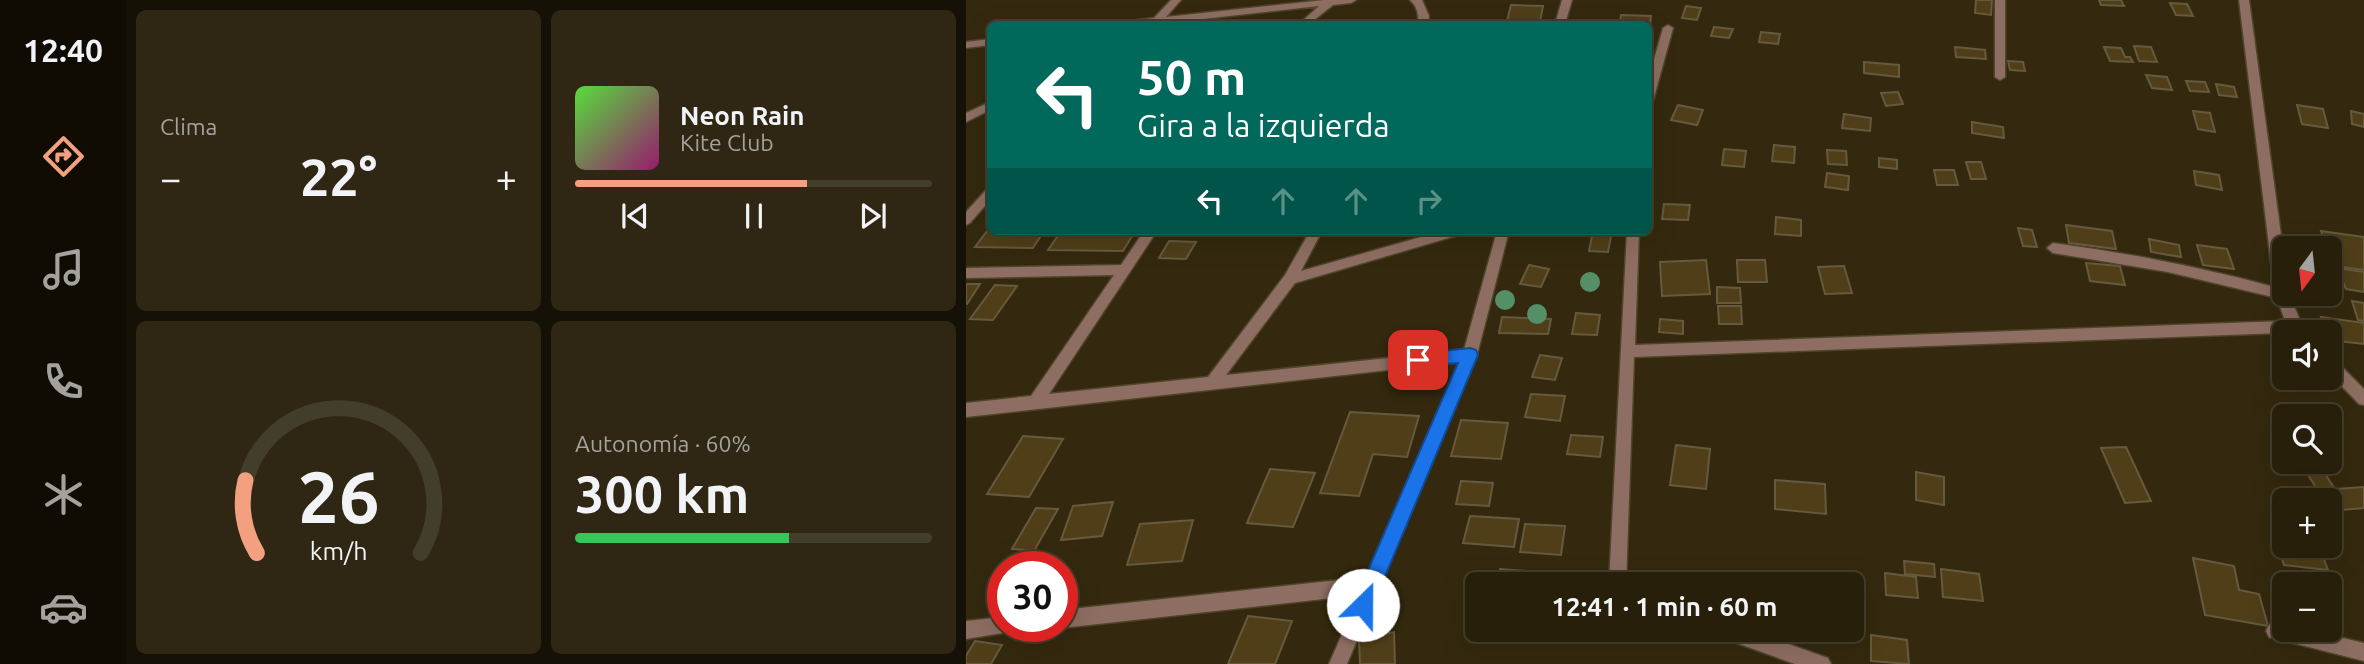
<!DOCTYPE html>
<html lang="es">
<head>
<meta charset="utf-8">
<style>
  :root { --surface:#271f0a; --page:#2f2713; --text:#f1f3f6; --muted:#a4a29c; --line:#433d2b; --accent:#f2a07f }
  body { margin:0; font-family:Ubuntu,sans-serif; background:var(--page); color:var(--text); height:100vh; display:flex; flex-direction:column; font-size:26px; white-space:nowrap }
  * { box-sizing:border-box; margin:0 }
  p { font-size:23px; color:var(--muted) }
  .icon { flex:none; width:38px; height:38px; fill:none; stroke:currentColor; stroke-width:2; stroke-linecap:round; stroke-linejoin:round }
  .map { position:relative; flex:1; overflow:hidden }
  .sheet { display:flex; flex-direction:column; gap:10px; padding:10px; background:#151106; width:840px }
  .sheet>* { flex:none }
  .guide { position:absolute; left:21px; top:21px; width:665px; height:214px; border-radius:10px; box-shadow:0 7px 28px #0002,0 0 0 2px var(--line); background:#00695c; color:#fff; overflow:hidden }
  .needle { width:46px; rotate:195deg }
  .controls { position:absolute; left:1306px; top:236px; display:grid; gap:14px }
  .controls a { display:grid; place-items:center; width:70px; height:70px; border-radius:10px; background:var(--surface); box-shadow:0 7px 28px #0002,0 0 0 2px var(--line); font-size:35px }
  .speed { position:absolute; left:21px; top:551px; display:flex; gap:14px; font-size:35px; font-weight:700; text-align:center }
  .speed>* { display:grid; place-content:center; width:91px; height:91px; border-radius:50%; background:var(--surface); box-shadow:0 7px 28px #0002,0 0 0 2px var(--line); line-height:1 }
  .speed .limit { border:10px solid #d22; background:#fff; color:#111 }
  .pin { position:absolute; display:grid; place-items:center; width:60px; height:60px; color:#fff; margin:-30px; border-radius:14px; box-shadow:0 4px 10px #0006 }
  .me { position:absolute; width:77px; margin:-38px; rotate:23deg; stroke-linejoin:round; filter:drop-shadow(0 0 5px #0008) }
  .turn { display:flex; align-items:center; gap:24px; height:147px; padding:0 35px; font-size:32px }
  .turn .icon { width:91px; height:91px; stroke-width:2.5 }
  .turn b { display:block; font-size:49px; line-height:60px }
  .lanes { display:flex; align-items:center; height:66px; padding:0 35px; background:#0003; justify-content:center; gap:35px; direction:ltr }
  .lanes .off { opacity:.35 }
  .big { font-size:52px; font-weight:700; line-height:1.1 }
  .sheet .card { flex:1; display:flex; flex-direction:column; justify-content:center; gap:10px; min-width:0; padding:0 24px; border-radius:10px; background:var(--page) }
  .sheet .dial { align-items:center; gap:0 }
  .dial svg { height:182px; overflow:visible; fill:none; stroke:var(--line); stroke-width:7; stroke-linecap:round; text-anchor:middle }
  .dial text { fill:var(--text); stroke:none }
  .song { display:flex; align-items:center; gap:21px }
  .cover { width:84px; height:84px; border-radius:10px; background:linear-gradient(135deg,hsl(110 70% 55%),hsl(320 70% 35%)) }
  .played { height:7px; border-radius:4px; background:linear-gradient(90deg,var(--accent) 65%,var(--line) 65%) }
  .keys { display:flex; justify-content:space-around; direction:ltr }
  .heat { display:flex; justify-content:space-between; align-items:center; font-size:38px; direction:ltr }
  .charge { height:10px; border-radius:5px; background:linear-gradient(90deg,#34c759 60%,var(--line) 0) }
  .sheet .tiles { flex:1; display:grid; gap:10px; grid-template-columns:repeat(2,1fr) }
  .trip { position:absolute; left:499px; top:572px; width:399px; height:70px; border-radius:10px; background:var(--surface); box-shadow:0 7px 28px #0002,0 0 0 2px var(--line); font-weight:700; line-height:70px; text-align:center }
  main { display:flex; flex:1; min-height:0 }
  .tab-bar { display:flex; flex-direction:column; width:126px; justify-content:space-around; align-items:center; background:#100c04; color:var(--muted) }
  .tab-bar .icon { width:49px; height:49px }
  .tab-bar .active { color:var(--accent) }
  .tab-bar b { font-size:32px; color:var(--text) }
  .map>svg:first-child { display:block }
  .building { fill:#4f3e18; stroke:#665a3e; stroke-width:2 }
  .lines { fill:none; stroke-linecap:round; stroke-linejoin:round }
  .street-casing { stroke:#4f452b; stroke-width:3 }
  .street { fill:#8e6e62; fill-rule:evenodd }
  .tree { fill:#548f67 }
  .route { fill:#1a73e8; stroke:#114b97; stroke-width:2 }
</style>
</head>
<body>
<main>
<nav class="tab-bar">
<b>12:40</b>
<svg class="icon active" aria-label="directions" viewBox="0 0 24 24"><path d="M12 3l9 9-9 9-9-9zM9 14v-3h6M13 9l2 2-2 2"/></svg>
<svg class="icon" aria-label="music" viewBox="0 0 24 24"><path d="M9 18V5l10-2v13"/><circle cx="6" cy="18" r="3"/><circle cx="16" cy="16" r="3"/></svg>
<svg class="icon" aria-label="phone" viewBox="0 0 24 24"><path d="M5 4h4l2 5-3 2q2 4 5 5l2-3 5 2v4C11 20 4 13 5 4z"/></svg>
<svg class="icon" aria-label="climate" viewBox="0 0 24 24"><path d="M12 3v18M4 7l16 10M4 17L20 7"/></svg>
<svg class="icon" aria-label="car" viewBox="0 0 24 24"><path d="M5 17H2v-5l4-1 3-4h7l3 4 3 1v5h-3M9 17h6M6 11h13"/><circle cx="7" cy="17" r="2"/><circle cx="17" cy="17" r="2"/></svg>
</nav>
<section class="sheet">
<div class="tiles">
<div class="card"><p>Clima</p>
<div class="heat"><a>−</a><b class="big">22°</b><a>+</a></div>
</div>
<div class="card">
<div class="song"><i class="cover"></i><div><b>Neon Rain</b><p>Kite Club</p></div></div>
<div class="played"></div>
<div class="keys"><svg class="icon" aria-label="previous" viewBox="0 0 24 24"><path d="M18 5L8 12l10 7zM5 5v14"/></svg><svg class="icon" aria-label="pause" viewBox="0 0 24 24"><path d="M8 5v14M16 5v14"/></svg><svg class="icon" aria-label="next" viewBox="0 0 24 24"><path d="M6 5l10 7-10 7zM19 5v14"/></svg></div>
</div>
<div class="card dial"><svg viewBox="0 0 100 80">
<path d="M14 69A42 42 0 1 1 86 69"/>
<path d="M14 69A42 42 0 0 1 9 37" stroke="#f2a07f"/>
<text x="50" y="56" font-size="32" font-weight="700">26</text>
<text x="50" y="72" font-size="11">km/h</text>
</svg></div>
<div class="card"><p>Autonomía · 60%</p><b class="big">300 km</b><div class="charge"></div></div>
</div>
</section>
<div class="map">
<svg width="1398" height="664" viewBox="0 0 1398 664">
  <rect width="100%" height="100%" fill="#34290e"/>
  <g class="building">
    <polygon points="1010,0 1026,0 1025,15 1009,13"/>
    <polygon points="1133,0 1155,0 1158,6 1135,5"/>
    <polygon points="1204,3 1221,4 1227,16 1210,15"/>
    <polygon points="545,5 577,6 574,22 541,21"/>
    <polygon points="720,6 735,8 731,20 716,18"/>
    <polygon points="655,15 685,16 684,26 654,24"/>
    <polygon points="748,27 767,29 763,38 745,36"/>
    <polygon points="795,32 814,34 812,44 793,42"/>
    <polygon points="1168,46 1185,47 1191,62 1173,61"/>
    <polygon points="989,47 1019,50 1020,59 990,57"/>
    <polygon points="1138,47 1155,48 1159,57 1164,57 1167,62 1144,61"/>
    <polygon points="1042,61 1057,62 1059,71 1044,70"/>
    <polygon points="898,62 933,65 933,77 898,73"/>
    <polygon points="1180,75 1201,77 1206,90 1186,88"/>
    <polygon points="1220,81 1239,82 1243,92 1224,91"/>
    <polygon points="1250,84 1268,87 1271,97 1253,95"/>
    <polygon points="932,92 937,104 920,106 915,93"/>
    <polygon points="712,105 737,110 731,125 705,120"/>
    <polygon points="1331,105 1357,109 1362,128 1336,124"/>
    <polygon points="1227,111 1244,113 1249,132 1232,129"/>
    <polygon points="1385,111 1398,114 1398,127 1386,124"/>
    <polygon points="878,114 905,118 904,131 876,128"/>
    <polygon points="1006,122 1037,127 1038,138 1006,133"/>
    <polygon points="808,145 829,147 828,163 806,161"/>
    <polygon points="758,149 780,151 778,167 756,165"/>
    <polygon points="861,150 880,151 881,165 862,164"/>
    <polygon points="913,158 931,160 931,169 913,167"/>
    <polygon points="1000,162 1015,162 1020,179 1005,179"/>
    <polygon points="968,170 988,170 992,185 971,185"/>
    <polygon points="1228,171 1253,175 1256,190 1230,185"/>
    <polygon points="861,173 883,176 882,190 859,187"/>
    <polygon points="698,204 724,205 722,220 696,219"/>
    <polygon points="810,217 835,220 835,236 809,234"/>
    <polygon points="1100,225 1146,231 1150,249 1103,243"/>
    <polygon points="1052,228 1066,230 1071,247 1057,246"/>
    <polygon points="21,231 78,231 67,248 9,247"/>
    <polygon points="95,231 168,233 157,251 82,250"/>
    <polygon points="627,231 646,231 642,252 623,251"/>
    <polygon points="1355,231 1398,237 1398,270 1368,266"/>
    <polygon points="1183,239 1213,245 1215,257 1185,252"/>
    <polygon points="203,241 230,242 220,259 193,258"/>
    <polygon points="1231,245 1261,249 1268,269 1237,265"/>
    <polygon points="740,260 744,294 696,296 694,262"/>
    <polygon points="771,260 799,260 801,282 772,282"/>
    <polygon points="1120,263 1154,266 1159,285 1124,281"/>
    <polygon points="563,265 583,269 575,287 554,284"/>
    <polygon points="878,266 886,293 859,294 852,267"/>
    <polygon points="1371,268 1398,272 1398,292 1380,289"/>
    <polygon points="0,284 14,284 1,304 0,304"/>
    <polygon points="29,285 51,286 27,320 4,319"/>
    <polygon points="751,287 774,288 775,303 751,303"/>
    <polygon points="1386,301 1398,303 1398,321 1392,320"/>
    <polygon points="752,306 775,306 776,324 753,324"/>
    <polygon points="610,313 634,315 631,335 606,334"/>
    <polygon points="536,317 585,319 582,334 533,333"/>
    <polygon points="1355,317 1398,323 1398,344 1364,340 1363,332 1361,332"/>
    <polygon points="694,319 717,321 717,334 693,332"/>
    <polygon points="574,355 596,358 589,380 566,377"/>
    <polygon points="565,394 599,396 594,421 559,417"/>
    <polygon points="384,412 453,416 441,457 407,454 393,496 354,493"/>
    <polygon points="495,420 542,423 535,459 485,456"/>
    <polygon points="605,435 637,437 634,457 601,454"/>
    <polygon points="57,436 97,439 63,497 21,494"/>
    <polygon points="710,445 744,449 740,489 704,485"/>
    <polygon points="1160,447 1185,501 1159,503 1135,448"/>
    <polygon points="1352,463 1369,489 1398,487 1398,508 1365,511 1363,500 1358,500 1335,464"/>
    <polygon points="304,469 349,473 327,527 281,523"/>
    <polygon points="950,472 978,477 978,505 950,500"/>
    <polygon points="809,480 859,484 860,514 809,509"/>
    <polygon points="495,481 527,483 523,506 490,504"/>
    <polygon points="147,502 136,536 95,540 107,506"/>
    <polygon points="70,508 92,509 68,551 46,549"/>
    <polygon points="504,516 553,519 548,547 497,543"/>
    <polygon points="227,520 216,561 161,565 174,524"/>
    <polygon points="559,524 599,526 595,555 554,552"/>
    <polygon points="1306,529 1318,530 1318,546 1353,546 1362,570 1318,565"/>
    <polygon points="1227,558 1268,566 1273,590 1293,594 1302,626 1239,615"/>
    <polygon points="938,561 968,564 969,577 939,574"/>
    <polygon points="534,569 574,572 571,584 531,584"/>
    <polygon points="975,569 1013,574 1017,601 977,597"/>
    <polygon points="841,571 870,573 871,584 841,584"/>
    <polygon points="919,573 950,577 952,598 920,595"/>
    <polygon points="282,616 326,621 309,664 262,664"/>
    <polygon points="428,632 429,664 394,664 393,640"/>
    <polygon points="905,635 941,640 943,664 905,661"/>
    <polygon points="9,641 36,645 25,664 0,664 0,656"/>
  </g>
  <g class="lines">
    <g class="street-casing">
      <g id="street">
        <polygon points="205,0 215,0 200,17 358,0 390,0 385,3 367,5 343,24 333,24 353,6 192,24 158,24 163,21 188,18"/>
        <path d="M 444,0 L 456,0 L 463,16 L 462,24 L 452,24 C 453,15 451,6 444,0 Z"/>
        <polygon points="596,0 606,0 599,24 589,24"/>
        <polygon points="1029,0 1039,0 1039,77 1034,80 1029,77"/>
        <path d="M 1273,0 L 1283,0 L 1318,257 L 1318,294 L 1323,294 L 1339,332 L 668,357 L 660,584 L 643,584 L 661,231 L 673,231 L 669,345 L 1319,321 L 1311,298 L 1202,272 L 1087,253 L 1081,248 L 1087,243 C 1162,253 1235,267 1308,287 Z"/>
        <polygon points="356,21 406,21 411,24 351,24"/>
        <polygon points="702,25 707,28 687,101 682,104 682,80 697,28"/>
        <polygon points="24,39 24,45 0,48 0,42"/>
        <polygon points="24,102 24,110 0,122 0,113"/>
        <polygon points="24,189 24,200 4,223 0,225 0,212 20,190"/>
        <polygon points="178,231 191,231 83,394 242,377 319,275 344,231 356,231 335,271 476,231 498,231 496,234 329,283 260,375 498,350 531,231 543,231 511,355 381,664 363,664 393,595 96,628 93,626 96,626 96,610 400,577 494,362 0,417 0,403 65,396 148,275 0,278 0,268 155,265"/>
        <polygon points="1363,357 1368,359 1398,389 1398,405 1393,404 1363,373"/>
        <polygon points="37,617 37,626 46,626 43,632 0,639 0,621"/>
        <polygon points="1309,622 1318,624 1318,630 1343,630 1398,643 1398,661 1303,637 1300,631 1303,625"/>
        <polygon points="748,630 783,630 862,658 865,664 829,664 751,636"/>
      </g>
    </g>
    <use href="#street" class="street"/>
  </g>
  <g class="tree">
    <circle cx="624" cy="282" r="10"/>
    <circle cx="539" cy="300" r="10"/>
    <circle cx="571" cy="314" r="10"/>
  </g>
  <polygon class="route" points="504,348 510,350 512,355 404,612 397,615 390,612 387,605 492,363 452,367 446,365 444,360 446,356 452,354"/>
</svg>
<div class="controls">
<a><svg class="needle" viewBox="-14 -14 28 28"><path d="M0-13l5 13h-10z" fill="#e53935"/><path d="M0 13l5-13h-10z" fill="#a4a29c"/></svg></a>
<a><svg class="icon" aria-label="sound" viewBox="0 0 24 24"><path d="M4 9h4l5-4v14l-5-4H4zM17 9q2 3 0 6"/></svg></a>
<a><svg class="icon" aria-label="search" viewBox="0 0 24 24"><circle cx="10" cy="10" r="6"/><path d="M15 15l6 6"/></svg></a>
<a>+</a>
<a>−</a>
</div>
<div class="speed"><div class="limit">30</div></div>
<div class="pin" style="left:452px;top:360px;background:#d93025"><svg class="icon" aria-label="arrive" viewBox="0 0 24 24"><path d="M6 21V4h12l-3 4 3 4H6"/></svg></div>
<svg class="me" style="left:397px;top:605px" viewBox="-20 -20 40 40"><circle r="19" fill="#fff"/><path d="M0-13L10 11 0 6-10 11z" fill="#1a73e8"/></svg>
<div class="trip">12:41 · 1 min · 60 m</div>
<div class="guide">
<div class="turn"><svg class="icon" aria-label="left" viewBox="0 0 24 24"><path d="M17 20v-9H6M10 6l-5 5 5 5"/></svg><div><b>50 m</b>Gira a la izquierda</div></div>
<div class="lanes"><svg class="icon" aria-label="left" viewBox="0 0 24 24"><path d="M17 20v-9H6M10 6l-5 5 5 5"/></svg><svg class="icon off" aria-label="ahead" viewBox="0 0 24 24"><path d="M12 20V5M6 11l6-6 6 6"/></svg><svg class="icon off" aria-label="ahead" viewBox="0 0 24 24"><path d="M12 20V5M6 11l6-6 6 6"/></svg><svg class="icon off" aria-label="right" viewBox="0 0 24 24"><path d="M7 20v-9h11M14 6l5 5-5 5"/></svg></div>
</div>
</div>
</main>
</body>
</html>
